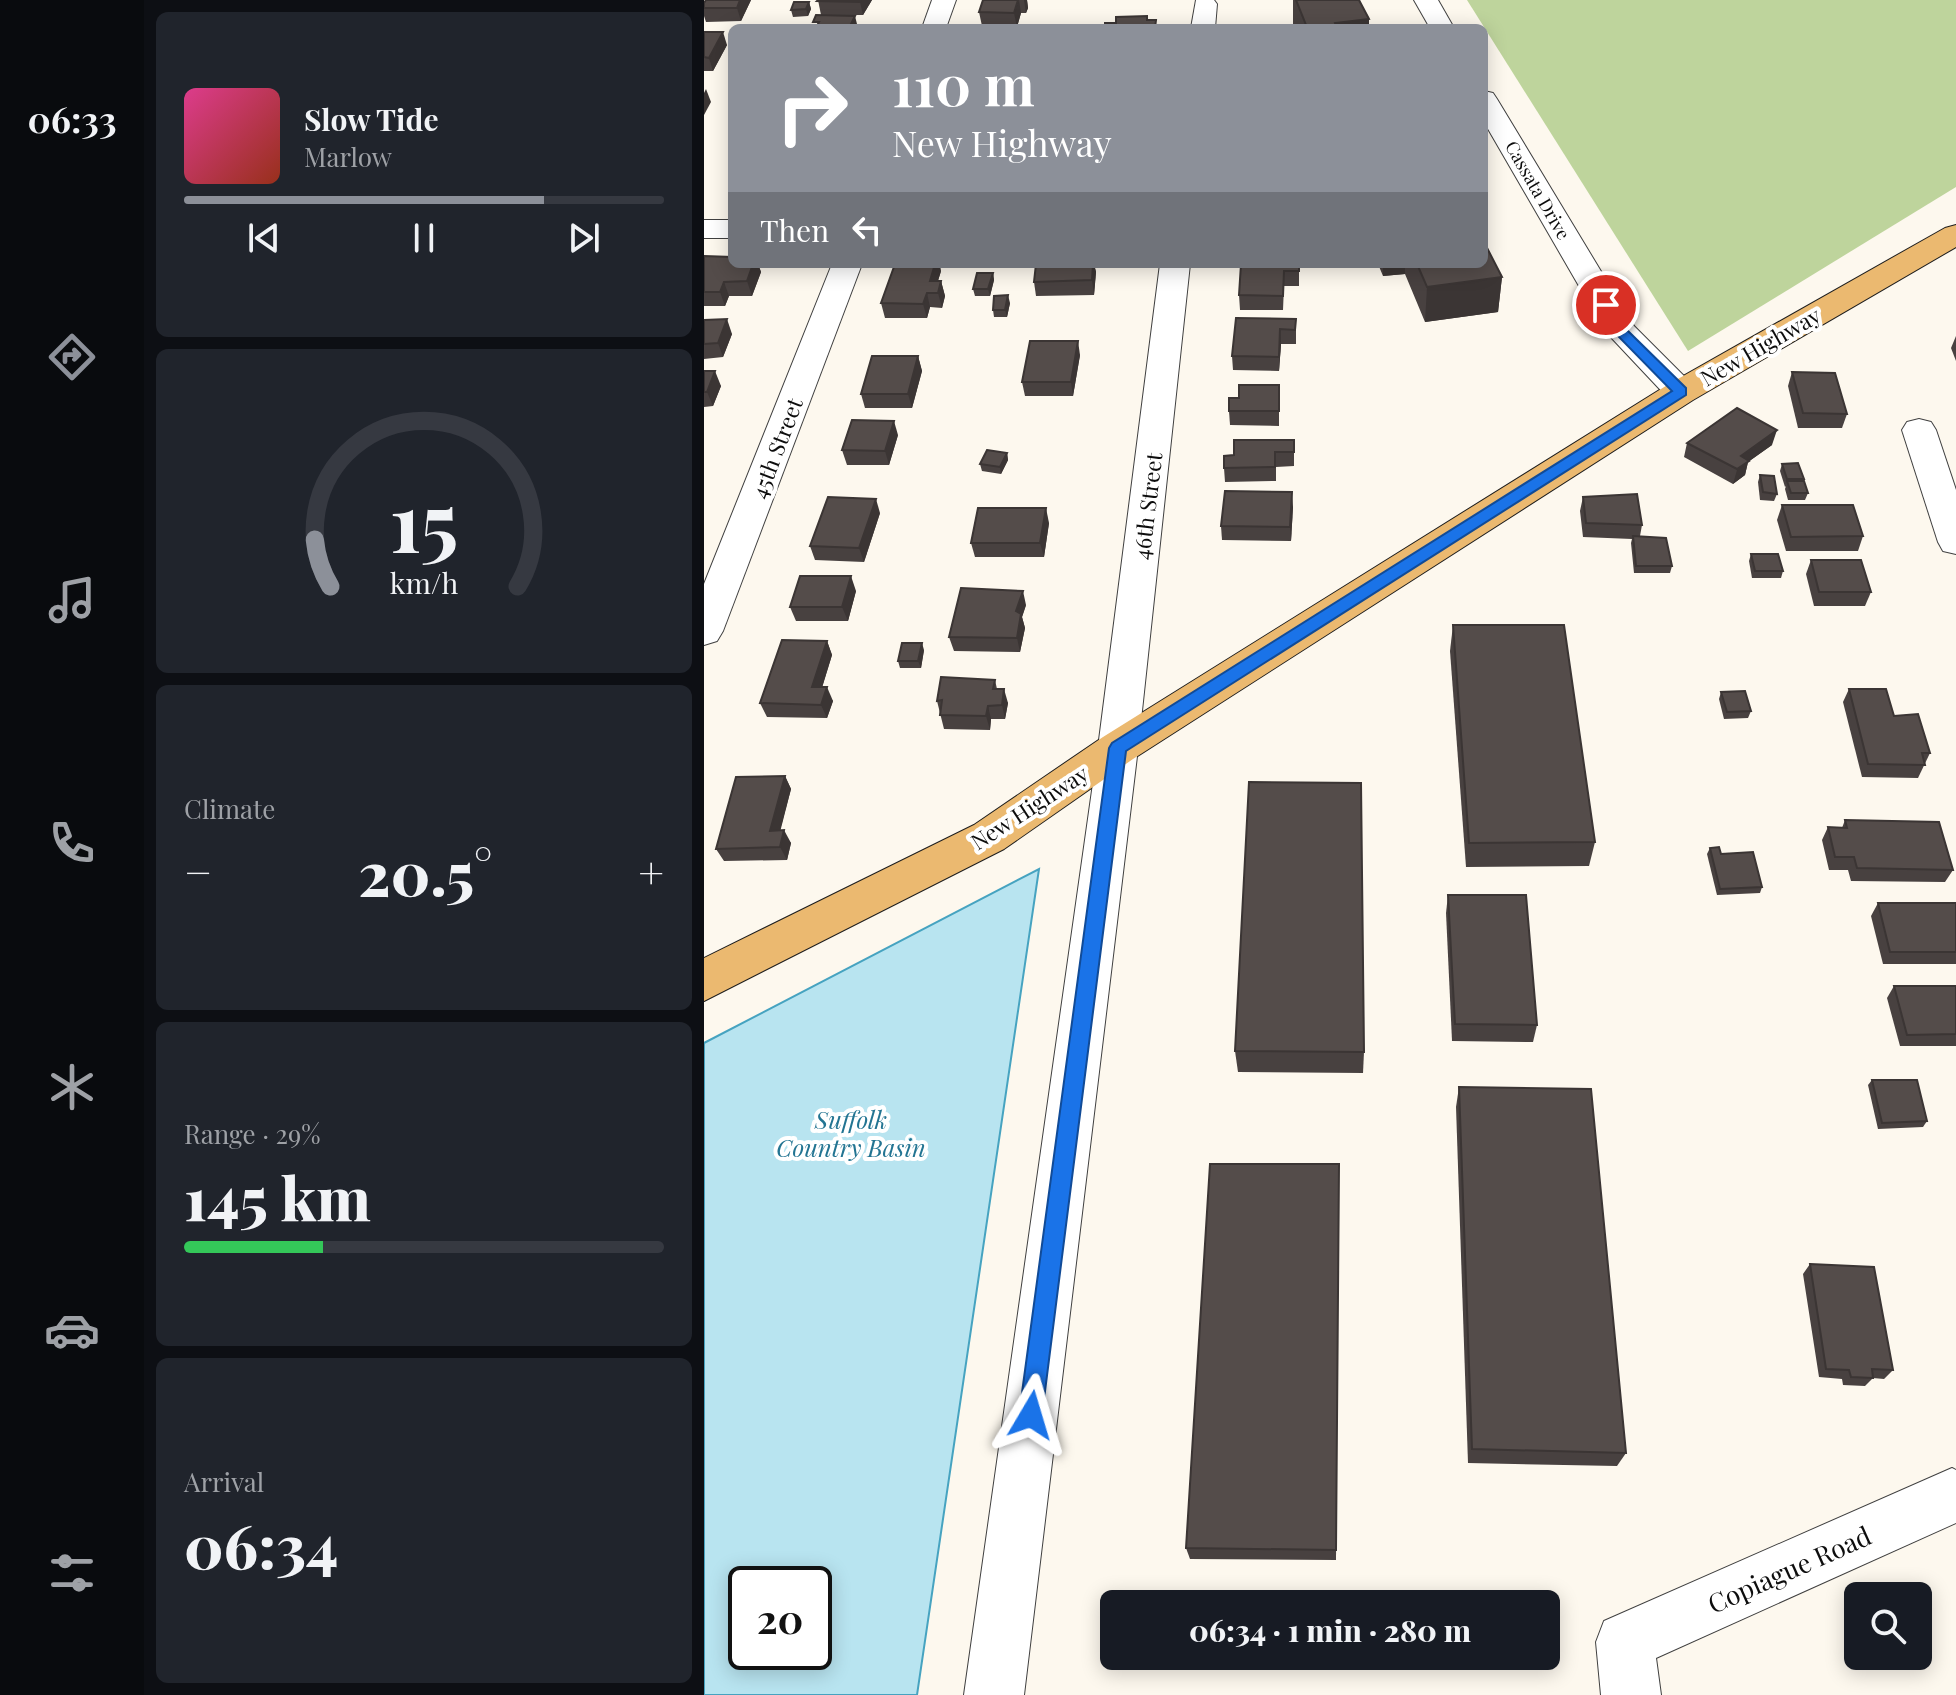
<!DOCTYPE html>
<html lang="en">
<head>
<meta charset="utf-8">
<style>
  :root { --surface:#171b24; --page:#20242c; --text:#f1f3f6; --muted:#9ea1a6; --line:#363941; --accent:#8c9099 }
  body { margin:0; font-family:"Playfair Display",serif; background:var(--page); color:var(--text); height:100vh; display:flex; flex-direction:column; font-size:30px; white-space:nowrap }
  * { box-sizing:border-box; margin:0 }
  p { font-size:26px; color:var(--muted) }
  .icon { flex:none; width:44px; height:44px; fill:none; stroke:currentColor; stroke-width:2; stroke-linecap:round; stroke-linejoin:round }
  .map { position:relative; flex:1; overflow:hidden }
  .side { display:flex; flex-direction:column; gap:12px; padding:12px; background:#0d0f14; width:560px }
  .side>* { flex:none }
  .hud { position:absolute; left:24px; top:24px; width:760px; height:244px; border-radius:12px; box-shadow:0 4px 20px #0003; background:#8c9099; color:#fff; overflow:hidden }
  .buttons { position:absolute; left:1140px; top:1582px; display:grid; gap:16px }
  .buttons a { display:grid; place-items:center; width:88px; height:88px; border-radius:12px; background:var(--surface); box-shadow:0 4px 20px #0003; font-size:40px }
  .speed { position:absolute; left:24px; top:1566px; display:flex; gap:16px; font-size:40px; font-weight:700; text-align:center }
  .speed>* { display:grid; place-content:center; width:104px; height:104px; border-radius:50%; background:var(--surface); box-shadow:0 4px 20px #0003; line-height:1 }
  .speed .limit { border:4px solid #111; border-radius:12px; background:#fff; color:#111 }
  .pin { position:absolute; display:grid; place-items:center; width:68px; height:68px; color:#fff; margin:-34px; border:4px solid #fff; border-radius:50%; box-shadow:0 2px 8px #0007 }
  .me { position:absolute; width:88px; margin:-44px; rotate:7deg; stroke-linejoin:round; filter:drop-shadow(0 0 6px #0008) }
  .turn { display:flex; align-items:center; gap:28px; height:168px; padding:0 32px; font-size:36px }
  .turn .icon { width:104px; height:104px; stroke-width:2.5 }
  .turn b { display:block; font-size:56px; line-height:68px }
  .then { display:flex; align-items:center; height:76px; padding:0 32px; background:#0003; gap:16px; font-size:30px }
  .big { font-size:60px; font-weight:800; line-height:1.1 }
  .side .card { flex:1; display:flex; flex-direction:column; justify-content:center; gap:12px; min-width:0; padding:0 28px; border-radius:12px; background:var(--page) }
  .side .dial { align-items:center; gap:0 }
  .dial svg { height:208px; overflow:visible; fill:none; stroke:var(--line); stroke-width:7; stroke-linecap:round; text-anchor:middle }
  .dial text { fill:var(--text); stroke:none }
  .song { display:flex; align-items:center; gap:24px }
  .cover { width:96px; height:96px; border-radius:12px; background:linear-gradient(135deg,hsl(330 70% 55%),hsl(10 70% 35%)) }
  .played { height:8px; border-radius:4px; background:linear-gradient(90deg,var(--accent) 75%,var(--line) 75%) }
  .keys { display:flex; justify-content:space-around; direction:ltr }
  .heat { display:flex; justify-content:space-between; align-items:center; font-size:44px; direction:ltr }
  .charge { height:12px; border-radius:6px; background:linear-gradient(90deg,#34c759 29%,var(--line) 0) }
  .trip { position:absolute; left:396px; top:1590px; width:460px; height:80px; border-radius:12px; background:var(--surface); box-shadow:0 4px 20px #0003; font-weight:800; line-height:80px; text-align:center }
  main { display:flex; flex:1; min-height:0 }
  .dock { display:flex; flex-direction:column; width:144px; justify-content:space-around; align-items:center; background:#090b0e; color:var(--muted) }
  .dock .icon { width:56px; height:56px }
  .dock .current { color:var(--accent) }
  .dock b { font-size:36px; color:var(--text) }
  .map>svg:first-child { display:block }
  .forest { fill:#bed49c }
  .water { fill:#b8e4f0; stroke:#46a3c0; stroke-width:2; fill-rule:evenodd }
  .lines { fill:none; stroke-linecap:round; stroke-linejoin:round }
  .minor-casing { stroke:#404040; stroke-width:2 }
  .major-casing { stroke:#1e1e1e; stroke-width:2 }
  .minor { fill:#fff; fill-rule:evenodd }
  .major { fill:#ebb970; fill-rule:evenodd }
  .wall { fill:#484140 }
  .shaded-wall { fill:#3b3534 }
  .building { fill:#544c4a; stroke:#3b3534; stroke-width:2 }
  .route { fill:#1a73e8; stroke:#114b97; stroke-width:2 }
  .labels { text-anchor:middle; dominant-baseline:central; stroke-width:8; stroke-linejoin:round; paint-order:stroke }
  .far-street-label { font-size:18px; fill:#0d0d0d; stroke:#fff }
  .street-label { font-size:22px; fill:#0d0d0d; stroke:#fff }
  .water-label { font-size:24px; font-style:italic; fill:#227492; stroke:#fff }
  .near-street-label { font-size:26px; fill:#0d0d0d; stroke:#fff }
</style>
</head>
<body>
<main>
<nav class="dock">
<b>06:33</b>
<svg class="icon current" aria-label="directions" viewBox="0 0 24 24"><path d="M12 3l9 9-9 9-9-9zM9 14v-3h6M13 9l2 2-2 2"/></svg>
<svg class="icon" aria-label="music" viewBox="0 0 24 24"><path d="M9 18V5l10-2v13"/><circle cx="6" cy="18" r="3"/><circle cx="16" cy="16" r="3"/></svg>
<svg class="icon" aria-label="phone" viewBox="0 0 24 24"><path d="M5 4h4l2 5-3 2q2 4 5 5l2-3 5 2v4C11 20 4 13 5 4z"/></svg>
<svg class="icon" aria-label="climate" viewBox="0 0 24 24"><path d="M12 3v18M4 7l16 10M4 17L20 7"/></svg>
<svg class="icon" aria-label="car" viewBox="0 0 24 24"><path d="M5 17H2v-5l4-1 3-4h7l3 4 3 1v5h-3M9 17h6M6 11h13"/><circle cx="7" cy="17" r="2"/><circle cx="17" cy="17" r="2"/></svg>
<svg class="icon" aria-label="filters" viewBox="0 0 24 24"><path d="M4 7h16M4 17h16"/><circle cx="9" cy="7" r="2"/><circle cx="15" cy="17" r="2"/></svg>
</nav>
<section class="side">
<div class="card">
<div class="song"><i class="cover"></i><div><b>Slow Tide</b><p>Marlow</p></div></div>
<div class="played"></div>
<div class="keys"><svg class="icon" aria-label="previous" viewBox="0 0 24 24"><path d="M18 5L8 12l10 7zM5 5v14"/></svg><svg class="icon" aria-label="pause" viewBox="0 0 24 24"><path d="M8 5v14M16 5v14"/></svg><svg class="icon" aria-label="next" viewBox="0 0 24 24"><path d="M6 5l10 7-10 7zM19 5v14"/></svg></div>
</div>
<div class="card dial"><svg viewBox="0 0 100 80">
<path d="M14 69A42 42 0 1 1 86 69"/>
<path d="M14 69A42 42 0 0 1 8 51" stroke="#8c9099"/>
<text x="50" y="56" font-size="32" font-weight="700">15</text>
<text x="50" y="72" font-size="11">km/h</text>
</svg></div>
<div class="card"><p>Climate</p>
<div class="heat"><a>−</a><b class="big">20.5°</b><a>+</a></div>
</div>
<div class="card"><p>Range · 29%</p><b class="big">145 km</b><div class="charge"></div></div>
<div class="card"><p>Arrival</p><b class="big">06:34</b></div>
</section>
<div class="map">
<svg width="1252" height="1695" viewBox="0 0 1252 1695">
  <rect width="100%" height="100%" fill="#fdf8ee"/>
  <polygon class="forest" points="763,0 1252,0 1252,187 984,351"/>
  <path class="water" d="M 335,869 L 213,1695 L 0,1695 L 0,1043 ZM 42,1584 L 110,1584 L 110,1652 L 42,1652 Z"/>
  <g class="lines">
    <g class="minor-casing">
      <g id="minor">
        <polygon points="228,0 252,0 242,28 218,28"/>
        <polygon points="492,0 510,0 513,4 511,28 487,28"/>
        <polygon points="710,0 734,0 750,28 726,28"/>
        <polygon points="780,91 789,93 793,99 930,326 989,385 993,392 989,399 977,402 965,399 901,331 780,122"/>
        <rect x="0" y="220" width="28" height="18"/>
        <polygon points="128,264 158,264 19,631 13,641 0,645 0,584"/>
        <polygon points="456,264 486,264 434,748 320,1695 260,1695 394,748"/>
        <polygon points="1215,419 1227,422 1232,430 1252,490 1252,554 1239,551 1234,542 1198,430 1203,422"/>
        <polygon points="1248,1468 1252,1470 1252,1523 952,1658 957,1695 897,1695 892,1642 900,1621"/>
      </g>
    </g>
    <g class="major-casing">
      <polygon id="major" points="1252,225 1252,247 989,400 429,759 300,849 0,1001 0,958 270,825 399,737 965,384 1241,228"/>
    </g>
    <use href="#minor" class="minor"/>
    <use href="#major" class="major"/>
  </g>
  <g class="wall">
    <polygon points="47,0 37,21 2,22 0,16 0,3"/>
    <polygon points="114,0 168,0 159,15 117,15"/>
    <polygon points="279,0 323,0 324,8 322,13 317,13 313,27 278,26 275,12"/>
    <polygon points="589,0 655,0 665,19 665,28 586,28 589,26"/>
    <polygon points="105,2 107,9 104,16 89,17 87,10"/>
    <polygon points="0,32 23,45 9,71 0,71"/>
    <polygon points="0,256 28,264 54,264 57,272 48,296 25,296 21,306 0,306"/>
    <polygon points="332,264 390,264 392,272 390,295 332,296 330,282"/>
    <polygon points="595,264 595,286 580,286 579,310 536,310 535,295"/>
    <polygon points="674,264 780,264 798,277 794,312 721,322 701,274 679,276"/>
    <polygon points="237,271 234,281 237,281 241,296 238,308 226,307 223,318 181,318 177,303"/>
    <polygon points="289,273 290,280 286,296 271,296 269,289"/>
    <polygon points="306,303 303,317 290,317 289,310"/>
    <polygon points="592,319 592,344 577,344 575,371 529,370 528,356"/>
    <polygon points="0,320 28,334 19,357 0,359"/>
    <polygon points="1252,336 1252,361 1247,348"/>
    <polygon points="376,355 369,396 321,396 318,382"/>
    <polygon points="214,356 218,371 208,408 161,408 157,394"/>
    <polygon points="0,371 17,386 9,406 0,407"/>
    <polygon points="1088,372 1143,414 1138,428 1094,428 1084,386"/>
    <polygon points="575,385 575,426 526,425 525,411 535,398"/>
    <polygon points="194,435 185,465 143,465 138,450"/>
    <polygon points="590,440 590,466 572,467 572,481 521,482 520,468 530,455"/>
    <polygon points="983,443 1068,445 1044,462 1041,475 1029,484 980,457"/>
    <polygon points="303,453 304,460 297,474 278,471 276,464"/>
    <polygon points="1078,464 1100,479 1099,481 1104,493 1101,500 1084,500 1081,489 1082,486 1081,487 1076,471"/>
    <polygon points="1056,475 1073,494 1070,501 1056,500 1054,482"/>
    <polygon points="879,497 938,525 936,536 968,566 966,573 930,573 927,543 928,539 879,537 876,511"/>
    <polygon points="1078,505 1159,536 1154,551 1082,551 1073,520"/>
    <polygon points="589,507 587,541 518,540 517,526"/>
    <polygon points="176,513 160,562 111,560 106,546"/>
    <polygon points="345,523 340,557 271,557 267,543"/>
    <polygon points="1047,554 1079,571 1077,578 1048,578 1045,561"/>
    <polygon points="1107,560 1167,592 1161,606 1110,606 1102,574"/>
    <polygon points="152,591 144,621 92,621 86,607"/>
    <polygon points="322,605 318,617 321,628 316,652 250,651 245,637"/>
    <polygon points="749,625 891,842 885,866 762,867 746,651"/>
    <polygon points="123,641 128,655 118,687 129,701 123,718 63,717 56,703"/>
    <polygon points="220,650 217,668 196,668 194,661"/>
    <polygon points="291,680 293,689 304,703 301,719 287,719 286,730 240,729 233,701"/>
    <polygon points="1145,689 1190,716 1226,753 1214,778 1158,777 1139,702"/>
    <polygon points="1017,692 1047,711 1044,718 1020,719 1015,699"/>
    <polygon points="81,776 87,789 76,830 87,843 83,860 20,861 12,849"/>
    <polygon points="1141,820 1249,870 1241,882 1147,881 1144,870 1125,870 1118,840 1124,827 1138,828"/>
    <polygon points="1006,848 1017,854 1058,887 1056,893 1013,895 1003,854"/>
    <polygon points="744,895 833,1025 829,1042 748,1041 742,913"/>
    <polygon points="1174,903 1252,903 1252,964 1179,964 1167,916"/>
    <polygon points="1190,986 1252,986 1252,1046 1196,1046 1183,998"/>
    <polygon points="531,1051 660,1052 659,1073 534,1072"/>
    <polygon points="1168,1080 1223,1121 1219,1127 1174,1129 1164,1085"/>
    <polygon points="755,1087 922,1453 913,1466 764,1463 752,1107"/>
    <polygon points="635,1164 632,1560 486,1559 482,1548"/>
    <polygon points="1106,1264 1189,1370 1180,1379 1169,1378 1161,1386 1139,1385 1138,1379 1115,1377 1099,1274"/>
  </g>
  <g class="shaded-wall">
    <polygon points="36,0 47,0 37,21 33,8"/>
    <polygon points="157,0 168,0 159,15 156,2"/>
    <polygon points="315,0 317,13 313,27 310,13"/>
    <polygon points="320,0 323,0 324,8 322,13"/>
    <polygon points="105,2 107,9 104,16 102,9"/>
    <polygon points="151,16 154,28 145,28"/>
    <polygon points="665,19 665,28 631,28 631,23"/>
    <polygon points="19,32 23,45 9,71 5,58"/>
    <polygon points="2,89 7,102 0,115 0,93"/>
    <polygon points="49,264 54,264 57,272 48,296 43,281"/>
    <polygon points="231,264 236,264 237,271 230,293 226,281"/>
    <polygon points="389,264 390,264 392,272 390,295 388,280"/>
    <polygon points="679,264 701,264 701,274 679,276"/>
    <polygon points="289,273 290,280 286,296 284,289"/>
    <polygon points="798,277 794,312 721,322 723,287"/>
    <polygon points="237,281 241,296 238,308 234,293"/>
    <polygon points="20,282 25,296 21,306 16,292"/>
    <polygon points="223,293 226,307 223,318 219,304"/>
    <polygon points="304,295 306,303 303,317 301,310"/>
    <polygon points="23,319 28,334 19,357 14,343"/>
    <polygon points="576,329 577,344 575,371 575,357"/>
    <polygon points="374,341 376,355 369,396 367,382"/>
    <polygon points="214,356 218,371 208,408 204,394"/>
    <polygon points="11,371 17,386 9,406 3,392"/>
    <polygon points="190,421 194,435 185,465 181,451"/>
    <polygon points="1073,430 1068,445 1044,462 1041,475 1029,484 1037,456"/>
    <polygon points="303,453 304,460 297,474 296,467"/>
    <polygon points="588,492 589,507 587,541 586,527"/>
    <polygon points="172,499 176,513 160,562 155,548"/>
    <polygon points="342,508 345,523 340,557 336,543"/>
    <polygon points="147,576 152,591 144,621 138,607"/>
    <polygon points="319,591 322,605 318,617 321,628 316,652 313,638 312,611"/>
    <polygon points="123,641 128,655 114,701 108,687"/>
    <polygon points="218,643 220,650 217,668 214,661"/>
    <polygon points="123,687 129,701 123,718 117,705"/>
    <polygon points="300,689 304,703 301,719 298,705"/>
    <polygon points="284,706 287,719 286,730 282,716"/>
    <polygon points="81,776 87,789 73,844 66,831"/>
    <polygon points="80,830 87,843 83,860 76,847"/>
  </g>
  <g class="building">
    <polygon points="2,0 36,0 33,8 0,8 0,3"/>
    <polygon points="114,0 157,0 156,2 113,1"/>
    <polygon points="279,0 314,0 310,13 275,12"/>
    <polygon points="592,0 655,0 665,19 631,23 633,28 586,28 586,27 602,25"/>
    <polygon points="90,2 105,2 102,9 87,10"/>
    <polygon points="112,15 151,16 145,28 112,28 115,22 109,22"/>
    <polygon points="443,16 443,20 452,20 451,28 401,27 401,23 412,23 412,17"/>
    <polygon points="0,32 19,32 5,58 0,57"/>
    <polygon points="780,242 798,277 723,287 713,264 780,264"/>
    <polygon points="0,256 28,257 28,264 49,264 43,281 20,282 16,292 0,292"/>
    <polygon points="191,264 231,264 226,281 237,281 234,293 223,293 219,304 177,303"/>
    <polygon points="332,264 389,264 388,280 330,282"/>
    <polygon points="537,264 595,264 595,271 580,271 579,296 535,295"/>
    <polygon points="273,273 289,273 284,289 269,289"/>
    <polygon points="304,295 301,310 289,310 290,296"/>
    <polygon points="532,318 592,319 591,330 576,329 575,357 528,356"/>
    <polygon points="23,319 14,343 0,344 0,320"/>
    <polygon points="326,341 374,341 367,382 318,382"/>
    <polygon points="168,356 214,356 204,394 157,394"/>
    <polygon points="0,371 11,371 3,392 0,392"/>
    <polygon points="1088,372 1131,373 1143,414 1099,413"/>
    <polygon points="535,385 575,385 575,411 525,411 525,398 535,398"/>
    <polygon points="1033,408 1073,430 1037,456 1045,461 1033,469 983,443"/>
    <polygon points="148,420 190,421 181,451 138,450"/>
    <polygon points="530,440 590,440 590,452 571,452 571,467 520,468 520,456 530,455"/>
    <polygon points="283,450 303,453 296,467 276,464"/>
    <polygon points="1094,463 1100,479 1083,479 1078,464"/>
    <polygon points="1056,475 1070,476 1073,494 1059,492"/>
    <polygon points="1083,481 1100,481 1104,493 1087,493"/>
    <polygon points="521,491 588,492 586,527 517,526"/>
    <polygon points="933,494 938,525 882,523 879,497"/>
    <polygon points="124,497 172,499 155,548 106,546"/>
    <polygon points="1078,505 1149,505 1159,536 1087,537"/>
    <polygon points="274,508 342,508 336,543 267,543"/>
    <polygon points="929,536 962,538 968,566 932,566"/>
    <polygon points="1047,554 1074,554 1079,571 1051,571"/>
    <polygon points="1107,560 1157,560 1167,592 1115,592"/>
    <polygon points="96,576 147,576 138,607 86,607"/>
    <polygon points="257,588 319,591 312,611 317,614 313,638 245,637"/>
    <polygon points="749,625 860,625 891,842 765,843"/>
    <polygon points="78,640 123,641 108,687 123,687 117,705 56,703"/>
    <polygon points="198,643 218,643 214,661 194,661"/>
    <polygon points="237,677 291,680 289,689 300,689 298,705 284,706 282,716 236,715 238,700 233,701"/>
    <polygon points="1145,689 1182,689 1190,716 1214,714 1226,753 1218,753 1221,765 1164,764"/>
    <polygon points="1041,691 1047,711 1023,712 1017,692"/>
    <polygon points="81,776 66,831 80,830 76,847 12,849 32,777"/>
    <polygon points="545,782 657,783 660,1052 531,1051"/>
    <polygon points="1141,820 1235,822 1249,870 1153,868 1150,857 1131,857 1124,827 1143,828"/>
    <polygon points="1015,847 1017,854 1049,852 1058,887 1016,889 1006,848"/>
    <polygon points="744,895 822,895 833,1025 751,1024"/>
    <polygon points="1174,903 1252,903 1252,952 1186,952"/>
    <polygon points="1190,986 1252,986 1252,1034 1203,1035"/>
    <polygon points="1168,1080 1213,1080 1223,1121 1178,1123"/>
    <polygon points="755,1087 887,1089 922,1453 768,1449"/>
    <polygon points="506,1164 635,1164 632,1550 482,1548"/>
    <polygon points="1106,1264 1170,1267 1189,1370 1168,1369 1169,1378 1147,1377 1145,1370 1122,1369"/>
  </g>
  <polygon class="route" points="897,303 906,303 922,329 982,388 982,395 422,751 338,1415 335,1423 327,1426 318,1423 315,1415 405,748 408,743 968,391 912,334 895,305"/>
  <g class="labels">
    <g class="far-street-label">
      <text transform="translate(834 190) rotate(60)">Cassata Drive</text>
    </g>
    <g class="street-label">
      <text transform="translate(1056 346) rotate(-30)">New Highway</text>
      <text transform="translate(72 448) rotate(-69)">45th Street</text>
      <text transform="translate(443 506) rotate(-83)">46th Street</text>
      <text transform="translate(325 807) rotate(-33)">New Highway</text>
    </g>
    <g class="water-label">
      <text x="147" y="1119">Suffolk<tspan x="147" dy="28">Country Basin</tspan></text>
    </g>
    <g class="near-street-label">
      <text transform="translate(1085 1569) rotate(-24)">Copiague Road</text>
    </g>
  </g>
</svg>
<div class="buttons">
<a><svg class="icon" aria-label="search" viewBox="0 0 24 24"><circle cx="10" cy="10" r="6"/><path d="M15 15l6 6"/></svg></a>
</div>
<div class="speed"><div class="limit">20</div></div>
<div class="pin" style="left:902px;top:305px;background:#d93025"><svg class="icon" aria-label="arrive" viewBox="0 0 24 24"><path d="M6 21V4h12l-3 4 3 4H6"/></svg></div>
<svg class="me" style="left:327px;top:1415px" viewBox="-20 -20 40 40"><path d="M0-17L14 15 0 8-14 15z" fill="#1a73e8" stroke="#fff" stroke-width="4"/></svg>
<div class="trip">06:34 · 1 min · 280 m</div>
<div class="hud">
<div class="turn"><svg class="icon" aria-label="right" viewBox="0 0 24 24"><path d="M7 20v-9h11M14 6l5 5-5 5"/></svg><div><b>110 m</b>New Highway</div></div>
<div class="then">Then<svg class="icon" aria-label="left" viewBox="0 0 24 24"><path d="M17 20v-9H6M10 6l-5 5 5 5"/></svg></div>
</div>
</div>
</main>
</body>
</html>
